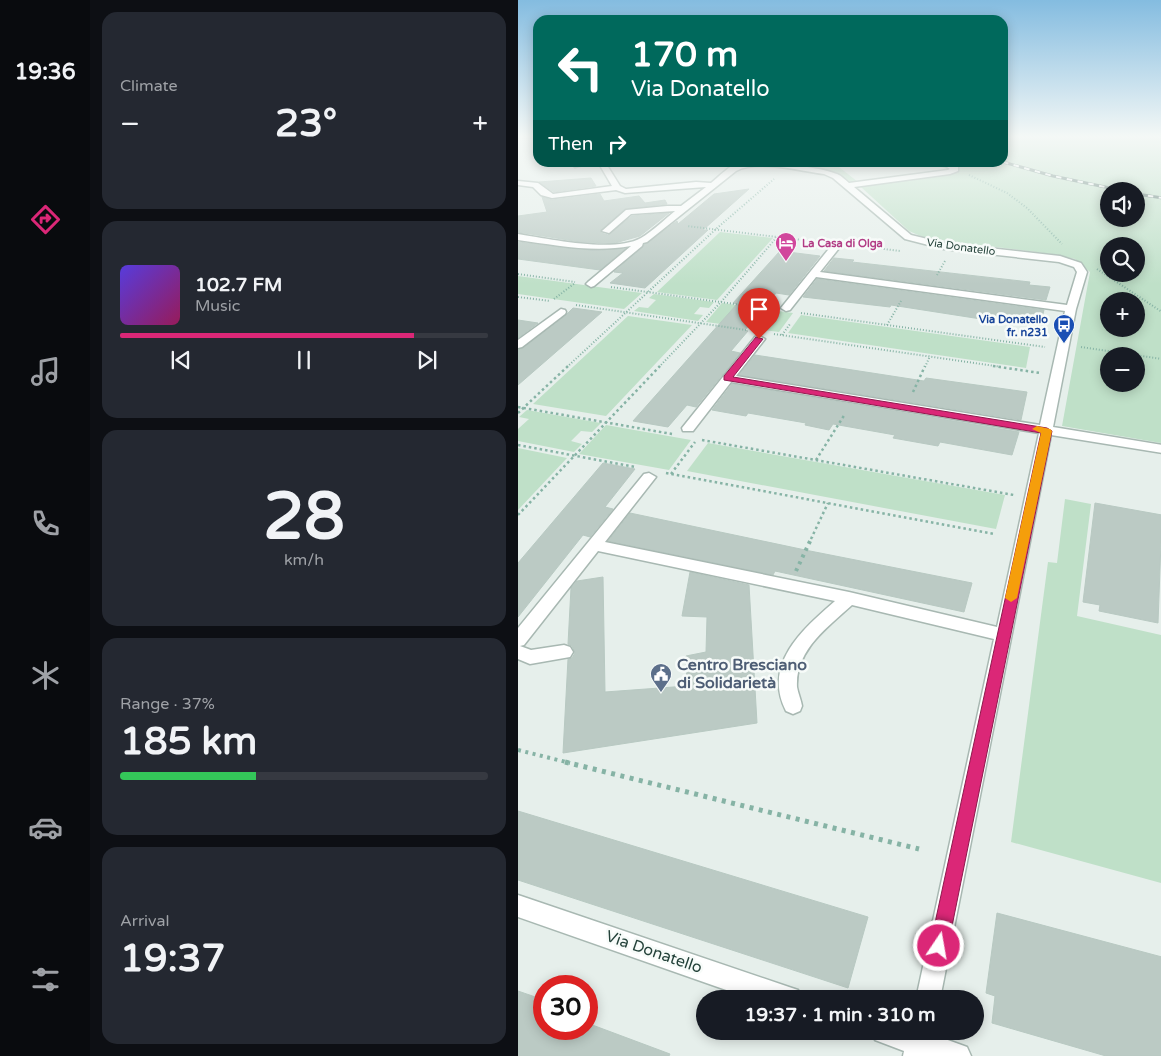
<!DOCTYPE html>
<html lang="en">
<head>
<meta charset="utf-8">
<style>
  :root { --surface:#171b24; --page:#242831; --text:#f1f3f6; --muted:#9ea1a6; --line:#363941; --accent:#db2777 }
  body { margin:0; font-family:"Varela Round",sans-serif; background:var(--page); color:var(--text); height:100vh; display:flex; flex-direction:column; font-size:19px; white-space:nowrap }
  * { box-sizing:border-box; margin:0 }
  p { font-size:16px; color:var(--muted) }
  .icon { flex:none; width:28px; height:28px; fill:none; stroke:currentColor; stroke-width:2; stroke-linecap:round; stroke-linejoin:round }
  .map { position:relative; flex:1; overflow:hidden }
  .details { display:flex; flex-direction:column; gap:12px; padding:12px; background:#0d0f14; width:428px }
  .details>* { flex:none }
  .banner { position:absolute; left:15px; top:15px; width:475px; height:152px; border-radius:15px; box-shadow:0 2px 12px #0003; background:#00695c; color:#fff; overflow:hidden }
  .tools { position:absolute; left:582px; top:182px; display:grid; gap:10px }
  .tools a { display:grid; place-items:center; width:45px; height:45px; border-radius:50%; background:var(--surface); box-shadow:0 2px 12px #0003; font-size:25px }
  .speed { position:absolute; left:15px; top:975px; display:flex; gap:10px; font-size:25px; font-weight:700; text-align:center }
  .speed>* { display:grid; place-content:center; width:65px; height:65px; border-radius:50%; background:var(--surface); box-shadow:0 2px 12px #0003; line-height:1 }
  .speed .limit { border:8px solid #d22; background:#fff; color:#111 }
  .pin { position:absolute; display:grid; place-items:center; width:42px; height:42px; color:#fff; margin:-51px -21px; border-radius:50% 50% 50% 0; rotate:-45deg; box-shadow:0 0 5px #0007 }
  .pin .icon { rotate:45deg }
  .me { position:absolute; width:55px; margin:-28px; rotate:12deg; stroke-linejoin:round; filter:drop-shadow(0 0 4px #0008) }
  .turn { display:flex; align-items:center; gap:18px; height:105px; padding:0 15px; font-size:22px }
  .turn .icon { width:65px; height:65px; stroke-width:2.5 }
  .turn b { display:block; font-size:35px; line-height:42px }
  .then { display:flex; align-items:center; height:48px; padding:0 15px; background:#0003; gap:10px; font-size:19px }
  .big { font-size:38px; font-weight:700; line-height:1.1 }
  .details .card { flex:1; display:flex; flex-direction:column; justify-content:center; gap:8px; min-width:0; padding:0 18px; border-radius:15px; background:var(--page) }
  .details .dial { align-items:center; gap:0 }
  .dial b { font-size:65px; line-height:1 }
  .song { display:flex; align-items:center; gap:15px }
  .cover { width:60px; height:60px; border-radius:8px; background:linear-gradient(135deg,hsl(250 70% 55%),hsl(330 70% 35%)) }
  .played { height:5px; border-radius:2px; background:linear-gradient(90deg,var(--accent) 80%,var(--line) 80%) }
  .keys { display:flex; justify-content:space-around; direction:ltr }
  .heat { display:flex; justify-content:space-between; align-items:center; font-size:28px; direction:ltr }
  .charge { height:8px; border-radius:4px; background:linear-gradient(90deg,#34c759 37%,var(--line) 0) }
  .trip { position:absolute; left:178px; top:990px; width:288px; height:50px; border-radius:25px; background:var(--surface); box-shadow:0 2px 12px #0003; font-weight:700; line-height:50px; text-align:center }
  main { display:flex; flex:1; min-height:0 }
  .dock { display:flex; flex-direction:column; width:90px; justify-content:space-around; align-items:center; background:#090b0e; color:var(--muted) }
  .dock .icon { width:35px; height:35px }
  .dock .active { color:var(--accent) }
  .dock b { font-size:22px; color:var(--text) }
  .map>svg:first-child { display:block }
  .green { fill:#bfe0c8; fill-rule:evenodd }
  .building { fill:#bbcac4; stroke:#b8c9c2 }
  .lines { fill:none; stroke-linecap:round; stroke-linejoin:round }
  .minor-casing { stroke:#a8b8b2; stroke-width:3 }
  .path-far3 { stroke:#86b3a5; stroke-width:2; stroke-dasharray:1 2; stroke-linecap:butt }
  .path-far2 { stroke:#86b3a5; stroke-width:2.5; stroke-dasharray:2.5 3; stroke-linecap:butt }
  .path-far1 { stroke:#86b3a5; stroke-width:4; stroke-dasharray:3 4.5; stroke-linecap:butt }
  .path { stroke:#86b3a5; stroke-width:5; stroke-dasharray:4 5.5; stroke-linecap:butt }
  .minor { fill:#fff; fill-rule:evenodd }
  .rail-casing { stroke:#5f7d75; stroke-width:3 }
  .rail { stroke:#f7fbf9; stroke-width:2; stroke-dasharray:5.5; stroke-linecap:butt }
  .route { fill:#db2777; stroke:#8e194d }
  .slow { fill:#f59e0b }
  .labels { text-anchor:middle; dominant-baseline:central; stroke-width:5; stroke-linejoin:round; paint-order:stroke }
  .far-hotel-label { font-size:11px; font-weight:bold; fill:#b23c85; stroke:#f7fbf9; text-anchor:start }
  .far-street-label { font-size:11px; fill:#24423a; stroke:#f7fbf9 }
  .far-transit-label { font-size:11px; font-weight:bold; fill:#164399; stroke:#f7fbf9; text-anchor:end }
  .near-service-label { font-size:16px; font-weight:bold; fill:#4e5e75; stroke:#f7fbf9; text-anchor:start }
  .near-street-label { font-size:16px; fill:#24423a; stroke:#f7fbf9 }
</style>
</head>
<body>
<main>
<nav class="dock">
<b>19:36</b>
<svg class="icon active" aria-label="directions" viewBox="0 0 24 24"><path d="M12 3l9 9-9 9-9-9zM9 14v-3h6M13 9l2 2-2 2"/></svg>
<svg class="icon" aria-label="music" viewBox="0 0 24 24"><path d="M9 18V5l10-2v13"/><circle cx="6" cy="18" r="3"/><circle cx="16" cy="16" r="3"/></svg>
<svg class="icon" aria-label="phone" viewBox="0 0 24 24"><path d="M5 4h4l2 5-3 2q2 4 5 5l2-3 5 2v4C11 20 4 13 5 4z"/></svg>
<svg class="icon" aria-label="climate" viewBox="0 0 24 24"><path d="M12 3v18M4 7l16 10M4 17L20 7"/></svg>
<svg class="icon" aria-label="car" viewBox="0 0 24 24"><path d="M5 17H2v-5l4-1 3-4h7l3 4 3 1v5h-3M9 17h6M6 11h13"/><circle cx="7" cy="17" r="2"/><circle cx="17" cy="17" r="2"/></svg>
<svg class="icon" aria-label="filters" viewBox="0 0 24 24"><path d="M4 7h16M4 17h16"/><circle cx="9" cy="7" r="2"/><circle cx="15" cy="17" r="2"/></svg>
</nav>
<section class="details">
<div class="card"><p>Climate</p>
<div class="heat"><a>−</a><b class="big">23°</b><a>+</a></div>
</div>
<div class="card">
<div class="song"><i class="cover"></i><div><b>102.7 FM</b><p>Music</p></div></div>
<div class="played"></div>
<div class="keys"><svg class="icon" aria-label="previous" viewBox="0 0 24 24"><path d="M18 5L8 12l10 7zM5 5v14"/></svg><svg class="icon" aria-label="pause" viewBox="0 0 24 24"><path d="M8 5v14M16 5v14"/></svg><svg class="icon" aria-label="next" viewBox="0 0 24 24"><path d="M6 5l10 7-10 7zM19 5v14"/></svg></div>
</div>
<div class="card dial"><b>28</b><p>km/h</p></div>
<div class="card"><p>Range · 37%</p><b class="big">185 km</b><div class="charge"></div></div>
<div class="card"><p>Arrival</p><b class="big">19:37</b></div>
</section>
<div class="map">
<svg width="644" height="1056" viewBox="0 0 644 1056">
  <rect width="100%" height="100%" fill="#e6efeb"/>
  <g class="green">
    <path d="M 485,136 L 643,136 L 643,443 L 544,426 L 572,272 L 557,259 L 534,254 L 407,238 L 391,231 L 343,187 L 438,172 L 411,163 L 485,162 ZM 591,191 L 619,191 L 619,219 L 591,219 ZM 591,246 L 619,246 L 619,274 L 591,274 ZM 591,301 L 619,301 L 619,329 L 591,329 ZM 591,356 L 619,356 L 619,384 L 591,384 Z"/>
    <polygon points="266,162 323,163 321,167 340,182 333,182 310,170 265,164"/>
    <polygon points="202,232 255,238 199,300 139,292"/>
    <polygon points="0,276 124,293 106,309 0,294"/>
    <polygon points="136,294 196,302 191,308 182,307 176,314 185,315 180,321 116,311 121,307 130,308 138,300 131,298"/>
    <polygon points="204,303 275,313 261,332 188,322"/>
    <polygon points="283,315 512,347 508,368 270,333"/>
    <polygon points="110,316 174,325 88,416 15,404"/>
    <polygon points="9,410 83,423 74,432 63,431 53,441 64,444 56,452 0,441 0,429 11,419 1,417"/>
    <polygon points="88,425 173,440 151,470 61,454"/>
    <polygon points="190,443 487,495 478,529 169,471"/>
    <polygon points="0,448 49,458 0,510"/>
    <polygon points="547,499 573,504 559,616 643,635 643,883 493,842 530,562 539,563"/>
  </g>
  <g class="building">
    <polygon points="73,178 78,186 36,192 21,182"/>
    <polygon points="231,189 185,230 190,230 127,288 92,283 105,273 96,272 126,245 159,221 160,224 196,194"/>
    <polygon points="82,194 86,201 121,196 127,203 147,200 149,204 107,209 83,230 83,233 90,235 114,216 151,213 122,236 97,243 63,242 0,232 0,216 29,212 24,197 34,200"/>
    <polygon points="0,242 70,250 107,249 82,270 0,259"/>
    <polygon points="262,251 302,256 271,295 258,293 227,330 230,331 213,351 222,353 178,407 169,405 150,427 115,421 219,304 215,303"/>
    <polygon points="316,258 336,260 334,262 512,282 511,285 532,287 528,300 306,271"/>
    <polygon points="299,279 526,310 522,325 463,319 373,305 372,307 285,297"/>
    <polygon points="55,308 84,312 0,385 0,350 5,348 48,315"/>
    <polygon points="0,320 20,323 0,338"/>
    <polygon points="237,355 406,381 408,378 509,392 503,420 221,375"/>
    <polygon points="214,384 501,432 494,455 422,442 420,446 375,438 377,435 315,424 311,430 287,425 288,423 230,413 228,416 194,410"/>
    <polygon points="85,463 117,469 87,507 95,509 72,537 65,535 0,617 0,563"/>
    <polygon points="577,503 644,515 640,623 581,611 582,605 565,602"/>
    <polygon points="112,513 292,551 454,583 446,612 257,571 255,575 90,541"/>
    <polygon points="172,572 231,585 239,723 45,753 50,659 54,658 57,653 54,646 50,644 53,588 59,581 85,577 87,692 169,686 168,656 188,652 189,617 164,616"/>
    <polygon points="0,811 350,917 330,988 0,880"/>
    <polygon points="479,913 644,957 644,1056 588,1056 474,1023 477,996 468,993"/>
    <polygon points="0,991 26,1000 26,1029 69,1029 69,1023 152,1054 151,1056 0,1056"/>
  </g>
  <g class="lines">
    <g class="minor-casing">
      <g id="minor">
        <polygon points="53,162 77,162 57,167"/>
        <path d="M 80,162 L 87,162 L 102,186 L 108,189 L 178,182 L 193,183 C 202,176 211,165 222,163 C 238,159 304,167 319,174 C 324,176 327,180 331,183 L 430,170 L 432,169 L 422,162 L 431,162 L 440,167 L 440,171 L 432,174 L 336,187 L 393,235 L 426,243 L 542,256 L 563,263 L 569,272 L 558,309 L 535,427 L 644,445 L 644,453 L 533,435 L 422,999 L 398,999 L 476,639 L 334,605 C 310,627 277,650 279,687 C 280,693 283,700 284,706 L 282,711 L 275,714 L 268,711 C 244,664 285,629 317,601 L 80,551 L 6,645 L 2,646 L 13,650 L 46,645 L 52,647 L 55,652 L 52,657 L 12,664 L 0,659 L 0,628 L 126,474 L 131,473 L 138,477 L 87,542 L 331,592 L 479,627 L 521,433 L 213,382 L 175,431 L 165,431 L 164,428 L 237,337 L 241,336 L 247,339 L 218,376 L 522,425 L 547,311 L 298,277 L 272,310 L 268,311 L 263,308 L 314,245 L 317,244 L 322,247 L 302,272 L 549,305 L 559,272 L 556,267 L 541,262 L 426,249 L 387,239 L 315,178 L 306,174 C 281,171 240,159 218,171 L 129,242 L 125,243 L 124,246 L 76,286 L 73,287 L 68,284 L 70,282 L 113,246 C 75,253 37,245 0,240 L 0,234 C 31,239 96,253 123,238 C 135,231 146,220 157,211 L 113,214 L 91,233 L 84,231 L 108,210 L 149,206 L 163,206 L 188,187 L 107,193 L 98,190 L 34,198 L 23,195 L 15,187 L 0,185 L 0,181 L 20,183 L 35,194 L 94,186 Z"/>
        <polygon points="43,309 47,310 48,312 47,314 4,347 0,348 0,340"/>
        <polygon points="0,895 271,987 280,990 283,999 234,999 0,917"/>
        <polygon points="353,1031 417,1031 416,1035 449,1047 453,1056 385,1056 386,1051 357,1040"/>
      </g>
    </g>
    <g class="path-far3">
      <polyline points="451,175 489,193 509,208 544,244"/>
      <polyline points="259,237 302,242"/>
      <polyline points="333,245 382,251"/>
      <polyline points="579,269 644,312"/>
      <polyline points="0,274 57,282"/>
      <polyline points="419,275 427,261"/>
      <polyline points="93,287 253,309"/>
      <polyline points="0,297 32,301"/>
      <polyline points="36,299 57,283"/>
      <polyline points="58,305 228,330"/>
      <polyline points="283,313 527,347"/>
      <polyline points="369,325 383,301"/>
      <polyline points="256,334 484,367"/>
      <polyline points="264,335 272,324"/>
      <polyline points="563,347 644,359"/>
      <polyline points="49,367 198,229 256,179"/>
      <polyline points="141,367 203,302 259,237 169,226"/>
      <polyline points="407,367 412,356"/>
    </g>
    <g class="path-far2">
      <polyline points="475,366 522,373"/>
      <polyline points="395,392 407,366"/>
      <polyline points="0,407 154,434"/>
      <polyline points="0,413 50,366"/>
      <polyline points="184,440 496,495"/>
      <polyline points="0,445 117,467"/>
      <polyline points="298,460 327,414"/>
      <polyline points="148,473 476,534"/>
      <polyline points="153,474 177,442"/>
      <polyline points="0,515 142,366"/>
      <polyline points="293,539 310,503"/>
    </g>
    <g class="path-far1">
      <polyline points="278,571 294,537"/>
      <polyline points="0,750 52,763"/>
    </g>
    <polyline class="path" points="47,762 401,849"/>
    <use href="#minor" class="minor"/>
    <g class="rail-casing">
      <g id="rail">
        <polyline points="485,162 535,176 606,191"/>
        <polyline points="619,194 644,198"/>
      </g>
    </g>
    <use href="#rail" class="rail"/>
  </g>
  <linearGradient id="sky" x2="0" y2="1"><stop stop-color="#84bce0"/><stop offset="0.48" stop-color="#f4f8f6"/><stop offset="1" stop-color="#f4f8f6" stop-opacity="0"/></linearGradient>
  <rect width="644" height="284" fill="url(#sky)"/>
  <polygon class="route" points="238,337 245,339 215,377 529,428 534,431 430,946 428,953 421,955 415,953 412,946 523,433 206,380 206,376"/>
  <polygon class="slow" points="519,426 532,429 534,431 499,598 493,602 487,598 523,433 514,429"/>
  <defs>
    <g id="hotel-pin" transform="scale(1.125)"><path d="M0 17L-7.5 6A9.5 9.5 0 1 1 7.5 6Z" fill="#d1479c" stroke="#f7fbf9"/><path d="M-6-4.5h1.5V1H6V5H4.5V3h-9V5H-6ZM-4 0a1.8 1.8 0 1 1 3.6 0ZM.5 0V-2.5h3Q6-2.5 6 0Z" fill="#fff"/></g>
    <g id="bus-pin" transform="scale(1.125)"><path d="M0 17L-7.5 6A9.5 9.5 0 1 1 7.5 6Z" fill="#1a4fb4" stroke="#f7fbf9"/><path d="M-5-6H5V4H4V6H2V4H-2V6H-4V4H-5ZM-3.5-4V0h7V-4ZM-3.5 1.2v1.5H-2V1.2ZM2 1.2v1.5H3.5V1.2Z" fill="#fff"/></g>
    <g id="civic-pin" transform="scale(1.125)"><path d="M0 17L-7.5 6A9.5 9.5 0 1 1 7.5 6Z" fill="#5c6f8a" stroke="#f7fbf9"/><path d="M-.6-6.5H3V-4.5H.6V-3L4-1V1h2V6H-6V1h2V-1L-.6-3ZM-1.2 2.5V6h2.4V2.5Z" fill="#fff"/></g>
  </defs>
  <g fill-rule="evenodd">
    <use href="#hotel-pin" x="268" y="243"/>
    <use href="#bus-pin" x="546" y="325"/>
    <use href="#civic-pin" x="143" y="674"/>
  </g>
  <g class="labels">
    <g class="far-hotel-label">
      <text x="284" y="243">La Casa di Olga</text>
    </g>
    <g class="far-street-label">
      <text transform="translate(443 247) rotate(8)">Via Donatello</text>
    </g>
    <g class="far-transit-label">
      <text x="530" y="319">Via Donatello<tspan x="530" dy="13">fr. n231</tspan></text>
    </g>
    <g class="near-service-label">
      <text x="159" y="665">Centro Bresciano<tspan x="159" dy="18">di Solidarietà</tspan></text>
    </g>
    <g class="near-street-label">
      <text transform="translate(136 952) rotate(19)">Via Donatello</text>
    </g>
  </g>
</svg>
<div class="tools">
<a><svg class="icon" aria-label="sound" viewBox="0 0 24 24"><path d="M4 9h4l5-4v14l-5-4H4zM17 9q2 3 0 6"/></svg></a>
<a><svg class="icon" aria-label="search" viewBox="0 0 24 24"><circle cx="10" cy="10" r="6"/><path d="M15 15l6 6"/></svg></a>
<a>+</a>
<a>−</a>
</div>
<div class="speed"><div class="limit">30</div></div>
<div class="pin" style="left:241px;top:339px;background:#d93025"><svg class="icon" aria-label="arrive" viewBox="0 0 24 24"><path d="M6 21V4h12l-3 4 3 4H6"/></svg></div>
<svg class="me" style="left:421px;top:946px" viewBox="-20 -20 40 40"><circle r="17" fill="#db2777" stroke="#fff" stroke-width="3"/><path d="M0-11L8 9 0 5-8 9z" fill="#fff"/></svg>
<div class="trip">19:37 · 1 min · 310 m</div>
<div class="banner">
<div class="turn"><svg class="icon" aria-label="left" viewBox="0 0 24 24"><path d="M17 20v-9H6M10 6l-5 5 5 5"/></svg><div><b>170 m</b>Via Donatello</div></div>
<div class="then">Then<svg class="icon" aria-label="right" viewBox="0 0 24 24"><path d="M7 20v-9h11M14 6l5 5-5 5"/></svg></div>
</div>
</div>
</main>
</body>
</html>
